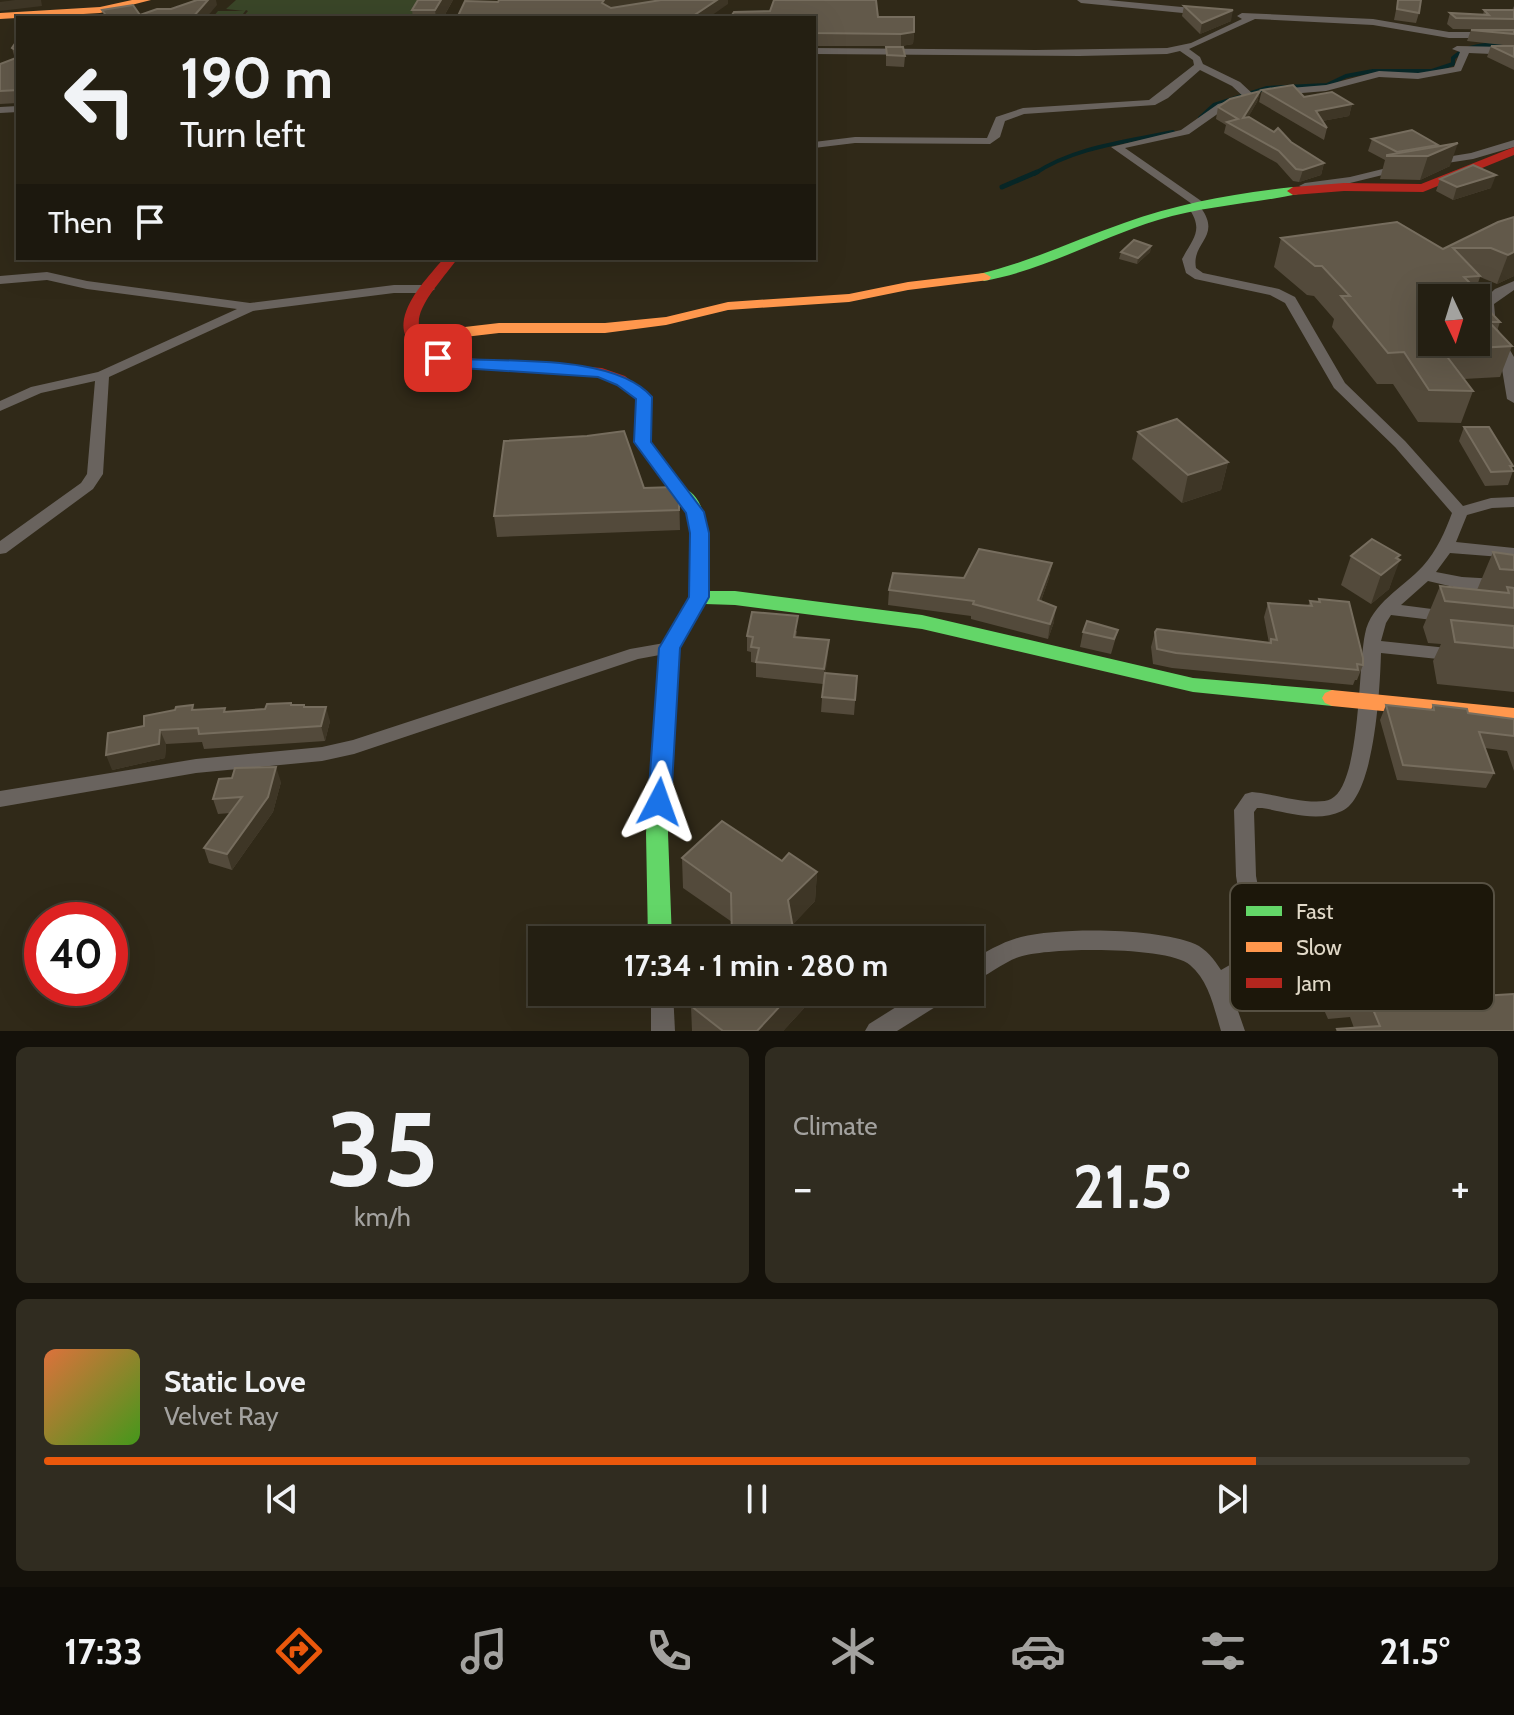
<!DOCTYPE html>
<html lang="en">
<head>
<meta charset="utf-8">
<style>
  :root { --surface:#241f12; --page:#302c20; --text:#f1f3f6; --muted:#a3a29f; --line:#413d32; --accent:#ea580c }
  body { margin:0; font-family:Cabin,sans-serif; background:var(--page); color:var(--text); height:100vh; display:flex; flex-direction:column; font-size:30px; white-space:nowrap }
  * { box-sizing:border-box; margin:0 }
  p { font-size:26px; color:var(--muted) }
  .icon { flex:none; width:44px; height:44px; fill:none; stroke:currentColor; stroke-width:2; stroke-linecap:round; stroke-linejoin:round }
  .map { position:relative; height:1031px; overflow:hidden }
  .panel { display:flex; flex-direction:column; gap:16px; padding:16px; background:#14110a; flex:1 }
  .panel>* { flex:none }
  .hud { position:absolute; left:16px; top:16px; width:800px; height:244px; border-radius:0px; box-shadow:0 8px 32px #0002,0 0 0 2px var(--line); background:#241f12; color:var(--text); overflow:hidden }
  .needle { width:52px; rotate:176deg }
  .fabs { position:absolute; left:1418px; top:284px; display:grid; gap:16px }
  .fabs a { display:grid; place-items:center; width:72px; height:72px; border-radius:0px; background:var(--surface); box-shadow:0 8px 32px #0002,0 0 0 2px var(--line); font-size:40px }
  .speed { position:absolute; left:24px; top:902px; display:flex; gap:16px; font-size:40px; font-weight:700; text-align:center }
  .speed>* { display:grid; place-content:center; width:104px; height:104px; border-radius:50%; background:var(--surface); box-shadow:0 8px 32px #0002,0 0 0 2px var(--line); line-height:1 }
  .speed .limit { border:12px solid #d22; background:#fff; color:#111 }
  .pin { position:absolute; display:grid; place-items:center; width:68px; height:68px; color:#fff; margin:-34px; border-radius:16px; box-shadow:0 4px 12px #0006 }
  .me { position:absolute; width:88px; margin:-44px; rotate:4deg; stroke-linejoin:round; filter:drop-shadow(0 0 6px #0008) }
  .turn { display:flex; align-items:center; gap:28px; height:168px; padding:0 32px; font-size:36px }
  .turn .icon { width:104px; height:104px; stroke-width:2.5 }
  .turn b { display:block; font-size:56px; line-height:68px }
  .then { display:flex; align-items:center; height:76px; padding:0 32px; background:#0003; gap:16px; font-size:30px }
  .big { font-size:60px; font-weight:700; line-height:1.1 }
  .panel .widget { flex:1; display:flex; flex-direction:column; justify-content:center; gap:12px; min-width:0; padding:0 28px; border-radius:12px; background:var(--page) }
  .panel .dial { align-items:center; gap:0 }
  .dial b { font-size:104px; line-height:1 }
  .song { display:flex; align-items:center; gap:24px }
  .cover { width:96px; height:96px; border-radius:12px; background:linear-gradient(135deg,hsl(20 70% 55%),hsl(100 70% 35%)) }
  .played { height:8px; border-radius:4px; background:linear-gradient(90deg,var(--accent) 85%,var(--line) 85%) }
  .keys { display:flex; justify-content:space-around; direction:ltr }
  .heat { display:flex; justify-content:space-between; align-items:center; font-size:44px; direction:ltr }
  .panel .tiles { flex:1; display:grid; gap:16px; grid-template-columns:1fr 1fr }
  .widget:last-child { grid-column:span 2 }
  .trip { position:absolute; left:528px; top:926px; width:456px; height:80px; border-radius:0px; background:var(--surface); box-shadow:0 8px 32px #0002,0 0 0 2px var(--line); font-weight:700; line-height:80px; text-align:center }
  .menu { display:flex; height:128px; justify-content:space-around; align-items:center; background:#0e0c07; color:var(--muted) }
  .menu .icon { width:56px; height:56px }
  .menu .on { color:var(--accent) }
  .menu b { font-size:36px; color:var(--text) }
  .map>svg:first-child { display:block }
  .green { fill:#3a4628 }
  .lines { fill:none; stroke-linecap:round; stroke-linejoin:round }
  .stream-far1 { stroke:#072626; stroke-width:4 }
  .stream { stroke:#072626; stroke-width:5 }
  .street { fill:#69635e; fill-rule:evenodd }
  .fast { fill:#63d668; fill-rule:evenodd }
  .slow { fill:#ff974d; fill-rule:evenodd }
  .jam { fill:#b3261e; fill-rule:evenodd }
  .wall { fill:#534a3b }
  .shaded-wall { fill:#3e3626 }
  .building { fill:#62594a; stroke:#766d5e; stroke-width:2; fill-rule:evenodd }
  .route { fill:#1a73e8; stroke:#114b97; stroke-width:2 }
  .key { fill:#1c170a; stroke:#575143; stroke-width:2 }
  .key-label { font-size:22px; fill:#e1d9c8 }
</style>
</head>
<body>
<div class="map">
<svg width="1514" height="1031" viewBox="0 0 1514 1031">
  <rect width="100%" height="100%" fill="#302918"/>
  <polygon class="green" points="236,0 424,0 411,18 242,18 248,11 246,10 240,18 212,18 218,11 244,11 226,9"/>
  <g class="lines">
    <g class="stream-far1">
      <path d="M 1200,118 L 1214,105 L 1267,88 L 1327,85 L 1346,76 L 1373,71 L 1432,71 L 1453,64 L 1453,58 C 1470,42 1492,45 1514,45"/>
      <path d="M 1034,174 C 1074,147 1126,142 1173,132"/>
    </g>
    <polyline class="stream" points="1002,187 1037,172"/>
    <g class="street">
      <polygon points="1077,0 1108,0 1203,9 1208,12 1203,15 1081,3"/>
      <polygon points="1242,13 1373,19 1449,32 1514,32 1514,38 1449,38 1373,25 1255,19 1189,49 1200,57 1203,64 1240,82 1254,95 1254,99 1246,99 1232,86 1200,70 1168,98 1155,105 1024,114 1005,121 1000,137 990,144 855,143 814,148 814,142 855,137 987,138 996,117 1023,108 1149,100 1194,65 1193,60 1180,51 1167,54 1079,56 814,54 814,48 1035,50 1167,48 1191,43 1242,19 1237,16"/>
      <polygon points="1457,46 1507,47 1514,49 1514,55 1469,53 1461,71 1418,79 1379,77 1326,91 1278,95 1273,92 1278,89 1326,85 1379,71 1418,73 1454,67 1460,52 1452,49"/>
      <path d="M 1236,99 L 1241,102 L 1226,108 L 1189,134 L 1125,148 L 1207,205 L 1201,208 C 1222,237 1191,242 1196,268 L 1203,273 L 1279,289 L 1295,297 L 1345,383 L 1405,441 L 1463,506 L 1491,498 L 1514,497 L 1514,507 L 1492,508 L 1467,515 L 1456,542 L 1514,548 L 1514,558 L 1450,553 L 1436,572 L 1462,577 L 1514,580 L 1514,592 L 1462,589 L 1428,581 L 1401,605 L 1455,612 L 1458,616 L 1455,620 L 1449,622 L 1391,615 L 1386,623 L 1381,641 L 1457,649 L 1463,651 L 1466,655 L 1463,659 L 1457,661 L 1381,653 C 1380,687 1375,796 1342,811 C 1317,823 1287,812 1262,808 L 1257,808 L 1254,812 L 1256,876 L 1272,959 L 1269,966 L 1230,988 L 1245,1031 L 1221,1031 C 1214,1008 1209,981 1190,965 C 1169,946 1047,947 1019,957 C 1002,963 988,976 970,983 L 970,961 C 986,952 1002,942 1021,937 C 1061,927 1157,928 1195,944 C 1206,949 1214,959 1221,970 L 1249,954 L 1236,876 L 1234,810 L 1245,794 L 1252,792 C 1271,793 1314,807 1331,799 C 1361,784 1358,665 1365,634 C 1371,603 1403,588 1423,566 C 1437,550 1445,532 1452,513 L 1395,447 L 1334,388 L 1285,303 L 1270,295 L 1195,279 L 1186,273 L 1182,259 C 1194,237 1204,230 1188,207 L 1192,204 L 1111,147 L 1181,130 L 1218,104 Z"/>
      <polygon points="18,106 18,112 0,113 0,107"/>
      <polygon points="1514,140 1514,147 1473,159 1434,165 1428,162 1434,159 1471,153"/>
      <polygon points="1399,165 1405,168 1403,170 1350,183 1305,189 1299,186 1305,183 1350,177"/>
      <polygon points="47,272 87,281 250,303 394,285 429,285 435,289 429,293 394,293 253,311 109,377 103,474 93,489 6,553 0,554 0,541 81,483 87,474 95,381 41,393 0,411 0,401 31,387 98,372 237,309 87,289 47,280 0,284 0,276"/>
      <polygon points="1514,281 1514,290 1494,304 1496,326 1514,357 1514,403 1507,399 1500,357 1482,326 1480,303 1495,289"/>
      <polygon points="670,642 676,644 679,648 676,652 638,659 354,754 322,761 196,773 0,807 0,791 196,759 322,747 353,740 630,649"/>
      <polygon points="651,992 673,992 675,1031 651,1031"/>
      <polygon points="920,992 951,992 948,999 897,1031 865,1031 869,1024"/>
    </g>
    <g class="fast">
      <path d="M 1293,187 L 1299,191 L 1298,194 C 1251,204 1204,206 1158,220 C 1099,238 1045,270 984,281 L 977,277 L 979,274 C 1030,262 1075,240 1124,223 C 1179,203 1236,193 1293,187 Z"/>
      <path d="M 680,487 C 715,495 708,563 709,591 L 735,591 L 922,615 L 1193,678 L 1332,690 L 1339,693 L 1342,698 L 1339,703 L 1332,706 L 1193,692 L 922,629 L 735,605 L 705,604 L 680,648 L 668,833 L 672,940 L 648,940 L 646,833 L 660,648 L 689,597 L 690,533 L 686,513 L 671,492 Z"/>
    </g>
    <g class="slow">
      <polygon points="132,0 151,0 100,13 0,19 0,13 100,7"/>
      <polygon points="984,273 991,277 989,280 908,290 849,302 728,310 666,325 605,333 499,333 413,343 405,338 413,333 499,323 605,323 666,317 728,302 849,294 908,282"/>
      <polygon points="1332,690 1514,708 1514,724 1332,706 1325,703 1322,698 1325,693"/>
    </g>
    <g class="jam">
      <polygon points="1514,147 1514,155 1423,192 1344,191 1293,195 1287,191 1293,187 1344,183 1421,184"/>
      <path d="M 444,258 L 458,258 C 426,301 386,335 464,358 L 602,368 L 625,376 L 652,397 L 650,442 L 689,492 L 686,496 L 674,496 L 634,442 L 636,399 C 626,391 616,383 605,379 C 571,367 392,386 404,319 C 409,296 429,276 444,258 Z"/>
    </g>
  </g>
  <g class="wall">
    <polygon points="453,0 443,18 413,18 412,10"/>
    <polygon points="1398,0 1419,13 1416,23 1394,20"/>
    <polygon points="1184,6 1231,21 1200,34 1182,16"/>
    <polygon points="1514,6 1514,30 1453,29 1447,24 1450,13 1483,15 1484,10 1512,10"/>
    <polygon points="878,17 914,32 913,44 901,46 814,46 814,18"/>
    <polygon points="1471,30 1514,30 1514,70 1487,57 1491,46 1512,46 1467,41"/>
    <polygon points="18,39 18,103 0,104 0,64 15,59 12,48"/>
    <polygon points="886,47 905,56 904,67 886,66"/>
    <polygon points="1262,90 1304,97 1352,104 1349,116 1322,121 1327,128 1324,140 1259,102"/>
    <polygon points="1260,91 1257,102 1248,117 1324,163 1321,175 1299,182 1293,181 1277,163 1224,133 1226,125 1216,119 1218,107"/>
    <polygon points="1372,139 1438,145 1438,146 1450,166 1420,180 1380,179 1385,160 1368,151"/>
    <polygon points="1440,179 1491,188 1453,200 1436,191"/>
    <polygon points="1514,217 1514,276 1497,284 1480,277 1476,289 1485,298 1483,304 1500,322 1497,331 1512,346 1500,377 1464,379 1473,391 1461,423 1418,422 1393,384 1377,384 1332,327 1334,319 1314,296 1307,295 1274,267 1281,238 1443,249"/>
    <polygon points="1151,246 1150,252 1137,264 1119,259 1121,252"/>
    <polygon points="1464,427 1513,466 1512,469 1513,471 1508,485 1485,486 1459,441"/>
    <polygon points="1138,432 1228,462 1221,490 1182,503 1132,459"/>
    <polygon points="644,488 679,492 680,530 497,537 494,516"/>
    <polygon points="1493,552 1514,555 1514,692 1437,684 1433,661 1441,644 1428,643 1423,627 1440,586 1477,590"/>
    <polygon points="1351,556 1399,559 1389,589 1371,604 1341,585"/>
    <polygon points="1052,563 1049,578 1041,601 1054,622 1048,639 971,619 971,616 888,605 889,590"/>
    <polygon points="1319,599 1363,665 1357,680 1355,680 1353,685 1172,668 1153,664 1151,647 1155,632 1269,643 1264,617 1268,603 1308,606 1310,601 1318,602"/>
    <polygon points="1118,630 1111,654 1080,647 1083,632"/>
    <polygon points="797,631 796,637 829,640 825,673 857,676 854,715 821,712 823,684 756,677 756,663 751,662 751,652 747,651 747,636"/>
    <polygon points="291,703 292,705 304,705 305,707 330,721 325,741 204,749 202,742 166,744 165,758 112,770 144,726 195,710 226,712 265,709"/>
    <polygon points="1386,705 1431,710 1433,705 1468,713 1514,719 1514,771 1507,751 1485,748 1494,773 1486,788 1397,780 1380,720"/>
    <polygon points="281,782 273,812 232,870 209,863 204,848 230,813 218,814 213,799"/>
    <polygon points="682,858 782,861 817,872 815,901 792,925 794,939 732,922 683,888"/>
    <polygon points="1305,909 1447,998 1514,1031 1336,1031 1337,1029 1354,1028 1350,1017 1328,1019 1293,939"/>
    <polygon points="704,992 819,992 783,1031 692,1031 691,1006"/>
  </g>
  <g class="shaded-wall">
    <polygon points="15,0 41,0 42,6 0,11 0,2"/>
    <polygon points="208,0 216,0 217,5 206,18 193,18"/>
    <polygon points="441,0 453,0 443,18 436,18 435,10"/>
    <polygon points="604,0 656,0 605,11 602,3"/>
    <polygon points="717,0 728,0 728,4 708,18 690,18"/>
    <polygon points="1233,10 1231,21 1200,34 1202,23"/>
    <polygon points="914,32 913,44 901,46 901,34"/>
    <polygon points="1260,91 1257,102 1241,130 1243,118"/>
    <polygon points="1352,104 1349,116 1317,122 1316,111"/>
    <polygon points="1458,143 1450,166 1420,180 1428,156 1395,156 1397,152 1438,145 1435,153"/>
    <polygon points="1324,163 1321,175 1299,182 1303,170"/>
    <polygon points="1496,175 1491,188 1453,200 1457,187"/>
    <polygon points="1151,246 1150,252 1137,264 1138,258"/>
    <polygon points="1514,252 1514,276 1497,284 1508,255"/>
    <polygon points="1228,462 1221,490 1182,503 1188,475"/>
    <polygon points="1400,555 1398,562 1400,560 1389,589 1371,604 1381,575"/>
    <polygon points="1052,563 1049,578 1036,615 1038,600"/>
    <polygon points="1056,607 1054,622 1048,639 1050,624"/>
    <polygon points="829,640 828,655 824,684 824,669"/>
    <polygon points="326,707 330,721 325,741 321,726"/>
    <polygon points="160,730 166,744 165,758 112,770 106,755"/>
    <polygon points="276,767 281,782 273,812 232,870 227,854"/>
    <polygon points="817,872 815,901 788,930 788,900"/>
    <polygon points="793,992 819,992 783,1031 757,1031"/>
  </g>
  <g class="building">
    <polygon points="197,0 208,0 193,17 185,18 108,18 102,10 133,5 140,15 157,9 171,9"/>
    <polygon points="418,0 441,0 435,10 412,10"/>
    <polygon points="499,0 604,0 602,3 611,8 661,0 717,0 690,18 457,18 465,1 498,2"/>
    <polygon points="774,0 876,0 878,17 914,17 914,32 901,34 814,33 814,18 730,18 734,12 770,11"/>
    <polygon points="1398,0 1421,0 1419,13 1397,9"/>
    <polygon points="1184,6 1233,10 1202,23"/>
    <polygon points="1484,10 1514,10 1514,19 1456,18 1450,13 1489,15"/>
    <polygon points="1471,30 1514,30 1514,34"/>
    <polygon points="18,39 18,90 0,91 0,64 16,58 17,51 12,48"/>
    <polygon points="1491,46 1514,46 1514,57"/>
    <polygon points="886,47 903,47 905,56 887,55"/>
    <polygon points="1293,85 1304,97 1332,92 1352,104 1316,111 1327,128 1262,90"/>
    <polygon points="1260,91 1243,118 1249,117 1274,132 1278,128 1291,142 1324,163 1303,170 1296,169 1279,151 1227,122 1238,119 1218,107 1230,99"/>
    <polygon points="1412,130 1438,145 1397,152 1372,139"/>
    <polygon points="1458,143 1428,156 1387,156 1387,155"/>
    <polygon points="1473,165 1496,175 1457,187 1440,179"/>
    <path d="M 1514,217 L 1514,252 L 1508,255 L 1491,248 L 1453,248 L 1480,276 L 1464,277 L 1485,298 L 1478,299 L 1500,322 L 1489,322 L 1512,346 L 1442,350 L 1473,391 L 1429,390 L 1404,352 L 1388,353 L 1341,296 L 1350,296 L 1322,266 L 1315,266 L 1281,238 L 1397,222 L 1443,249 L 1498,222 ZM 1432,298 L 1476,298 L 1476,342 L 1432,342 Z"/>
    <polygon points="1134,240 1151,246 1138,258 1121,252"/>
    <polygon points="1177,419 1228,462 1188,475 1138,432"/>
    <polygon points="1464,427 1489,427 1513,466 1510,466 1513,471 1491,472"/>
    <polygon points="624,431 644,488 675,487 679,492 679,510 494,516 504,441 587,436"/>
    <polygon points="1372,539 1400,555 1396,558 1400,560 1381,575 1351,556"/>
    <polygon points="979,549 1052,563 1038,600 1056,607 1050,624 973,604 974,601 889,590 893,573 964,578"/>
    <polygon points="1493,552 1514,555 1514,570 1500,569"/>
    <polygon points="1440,586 1509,593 1507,587 1514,588 1514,608 1445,601"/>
    <polygon points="1319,599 1349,602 1363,658 1363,665 1357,664 1358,670 1176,653 1157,649 1155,632 1157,629 1271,643 1271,639 1277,640 1268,603 1312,606 1310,601 1320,602"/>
    <polygon points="752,612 798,616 794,637 829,640 824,669 756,662 759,648 751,647 753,637 747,636"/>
    <polygon points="1451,620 1514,626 1514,648 1455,642"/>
    <polygon points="1087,621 1118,630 1114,639 1083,632"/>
    <polygon points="825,673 857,676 855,700 822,697"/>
    <polygon points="291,703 291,705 304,705 304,707 326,707 321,726 199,734 198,728 160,730 159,744 106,755 108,733 144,726 144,716 175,710 176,707 193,705 192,710 225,708 224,712 265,709 267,704"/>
    <polygon points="1386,705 1434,710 1433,705 1467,709 1468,713 1514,719 1514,736 1479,732 1494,773 1403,765"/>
    <polygon points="276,767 268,797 227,854 204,848 242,797 213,799 219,779 232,778 235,768"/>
    <polygon points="722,821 782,861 789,853 817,872 788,900 795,940 732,940 731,893 682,858"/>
    <polygon points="1399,903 1447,998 1514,994 1514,1031 1338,1031 1337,1029 1380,1026 1364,988 1341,989 1305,909"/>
    <polygon points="704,992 793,992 757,1031 723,1031 691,1006"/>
  </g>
  <path class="route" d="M 438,353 L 461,359 C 514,362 616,355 652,397 L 651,442 L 704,512 L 709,533 L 709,597 L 680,648 L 671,802 L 667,809 L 659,811 L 651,809 L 648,802 L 659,648 L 689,597 L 690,533 L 686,513 L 634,442 L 636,399 L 617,385 L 598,377 L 461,368 L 433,362 L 433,355 Z"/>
  <rect x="1230" y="883" width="264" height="128" rx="12" class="key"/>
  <rect x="1246" y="906" width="36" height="10" fill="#63d668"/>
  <rect x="1246" y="942" width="36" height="10" fill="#ff974d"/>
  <rect x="1246" y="978" width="36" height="10" fill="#b3261e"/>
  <g class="key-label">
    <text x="1296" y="919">Fast</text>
    <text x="1296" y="955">Slow</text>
    <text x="1296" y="991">Jam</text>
  </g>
</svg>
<div class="fabs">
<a><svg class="needle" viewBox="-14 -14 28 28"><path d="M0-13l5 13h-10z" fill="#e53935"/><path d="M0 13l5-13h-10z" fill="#a3a29f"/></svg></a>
</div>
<div class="speed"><div class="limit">40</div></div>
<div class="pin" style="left:438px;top:358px;background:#d93025"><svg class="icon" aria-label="arrive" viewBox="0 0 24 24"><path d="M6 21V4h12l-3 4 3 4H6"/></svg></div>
<svg class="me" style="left:659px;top:802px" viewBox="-20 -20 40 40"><path d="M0-17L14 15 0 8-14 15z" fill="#1a73e8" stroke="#fff" stroke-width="4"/></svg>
<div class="trip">17:34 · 1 min · 280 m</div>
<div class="hud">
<div class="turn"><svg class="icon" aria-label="left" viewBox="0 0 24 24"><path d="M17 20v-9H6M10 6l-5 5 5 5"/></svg><div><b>190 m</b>Turn left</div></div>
<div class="then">Then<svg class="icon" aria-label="arrive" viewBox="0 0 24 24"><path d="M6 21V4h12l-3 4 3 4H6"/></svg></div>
</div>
</div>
<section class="panel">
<div class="tiles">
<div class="widget dial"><b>35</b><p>km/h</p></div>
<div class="widget"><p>Climate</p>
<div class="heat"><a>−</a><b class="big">21.5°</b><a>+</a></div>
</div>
<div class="widget">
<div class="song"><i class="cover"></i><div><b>Static Love</b><p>Velvet Ray</p></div></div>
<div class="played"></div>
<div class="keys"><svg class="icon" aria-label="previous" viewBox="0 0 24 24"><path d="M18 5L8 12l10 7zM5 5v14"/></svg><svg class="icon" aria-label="pause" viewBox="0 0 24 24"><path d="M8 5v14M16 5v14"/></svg><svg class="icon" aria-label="next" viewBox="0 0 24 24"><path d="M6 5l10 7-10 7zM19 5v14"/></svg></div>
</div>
</div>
</section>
<nav class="menu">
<b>17:33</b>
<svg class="icon on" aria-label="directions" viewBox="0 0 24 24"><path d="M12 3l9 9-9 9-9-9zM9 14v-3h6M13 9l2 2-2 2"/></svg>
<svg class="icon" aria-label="music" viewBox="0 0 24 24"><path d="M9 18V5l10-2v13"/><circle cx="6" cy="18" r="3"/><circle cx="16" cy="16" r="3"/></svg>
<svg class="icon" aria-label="phone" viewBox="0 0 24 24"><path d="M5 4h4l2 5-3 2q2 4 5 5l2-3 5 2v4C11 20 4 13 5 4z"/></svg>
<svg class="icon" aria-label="climate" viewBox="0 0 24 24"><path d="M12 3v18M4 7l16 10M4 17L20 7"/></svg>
<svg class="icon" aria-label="car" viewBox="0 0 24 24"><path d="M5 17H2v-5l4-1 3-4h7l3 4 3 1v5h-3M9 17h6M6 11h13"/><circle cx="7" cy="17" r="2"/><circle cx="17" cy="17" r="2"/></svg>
<svg class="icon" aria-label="filters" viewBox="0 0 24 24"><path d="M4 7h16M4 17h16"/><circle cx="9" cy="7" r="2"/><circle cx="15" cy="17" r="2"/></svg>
<b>21.5°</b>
</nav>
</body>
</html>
